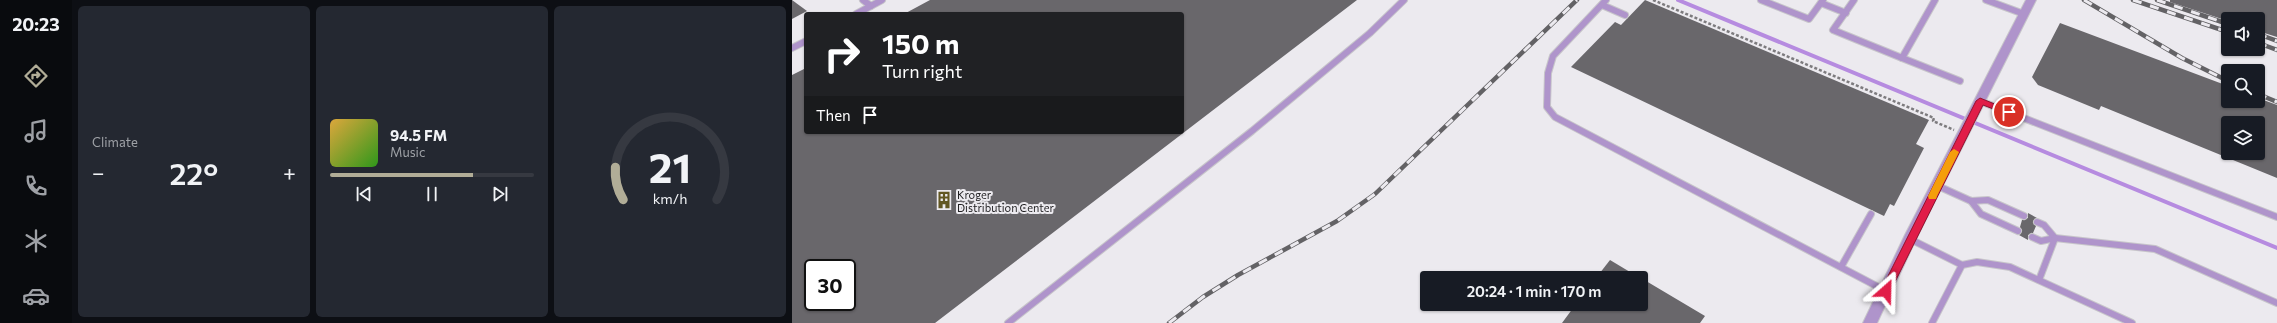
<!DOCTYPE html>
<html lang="en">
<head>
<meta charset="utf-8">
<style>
  :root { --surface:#171b24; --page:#242831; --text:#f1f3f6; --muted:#9ea1a6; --line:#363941; --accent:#b1ad97 }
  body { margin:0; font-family:Commissioner,sans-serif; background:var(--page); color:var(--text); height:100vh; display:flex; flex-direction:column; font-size:15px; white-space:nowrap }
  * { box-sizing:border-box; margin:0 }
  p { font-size:13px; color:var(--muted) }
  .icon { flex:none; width:22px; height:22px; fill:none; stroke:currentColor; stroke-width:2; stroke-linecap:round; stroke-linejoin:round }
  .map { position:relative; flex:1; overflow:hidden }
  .side { display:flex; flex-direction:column; gap:6px; padding:6px; background:#0d0f14; width:720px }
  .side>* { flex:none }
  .guide { position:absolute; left:12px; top:12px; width:380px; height:122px; border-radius:4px; box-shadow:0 1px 3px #0004; background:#202124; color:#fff; overflow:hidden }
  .buttons { position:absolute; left:1429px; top:12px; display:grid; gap:8px }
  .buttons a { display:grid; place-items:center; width:44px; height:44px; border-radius:4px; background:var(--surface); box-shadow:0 1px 3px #0004; font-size:20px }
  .speed { position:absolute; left:12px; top:259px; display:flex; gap:8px; font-size:20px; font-weight:700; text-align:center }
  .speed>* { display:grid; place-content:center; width:52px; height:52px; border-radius:50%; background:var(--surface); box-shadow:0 1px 3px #0004; line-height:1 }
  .speed .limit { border:2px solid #111; border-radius:6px; background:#fff; color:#111 }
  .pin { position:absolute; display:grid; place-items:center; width:34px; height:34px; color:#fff; margin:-17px; border:2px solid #fff; border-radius:50%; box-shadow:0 1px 4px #0007 }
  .me { position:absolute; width:44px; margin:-22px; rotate:25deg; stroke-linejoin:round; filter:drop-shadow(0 0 3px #0008) }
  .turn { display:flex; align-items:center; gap:14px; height:84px; padding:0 12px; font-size:18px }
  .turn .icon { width:52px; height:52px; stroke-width:2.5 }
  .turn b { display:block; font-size:28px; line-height:34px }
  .then { display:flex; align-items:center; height:38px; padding:0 12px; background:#0003; gap:8px; font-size:15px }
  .big { font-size:30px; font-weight:600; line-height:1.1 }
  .side .widget { flex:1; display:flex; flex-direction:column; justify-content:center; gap:6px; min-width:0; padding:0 14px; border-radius:6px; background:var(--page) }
  .side .dial { align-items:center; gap:0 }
  .dial svg { height:104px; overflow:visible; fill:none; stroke:var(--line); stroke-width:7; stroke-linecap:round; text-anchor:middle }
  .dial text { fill:var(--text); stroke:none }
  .song { display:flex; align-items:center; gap:12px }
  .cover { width:48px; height:48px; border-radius:6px; background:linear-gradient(135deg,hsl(40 70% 55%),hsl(110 70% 35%)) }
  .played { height:4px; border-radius:2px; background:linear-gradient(90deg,var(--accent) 70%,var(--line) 70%) }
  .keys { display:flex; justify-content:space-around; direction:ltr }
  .heat { display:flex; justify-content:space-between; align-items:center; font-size:22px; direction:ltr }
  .side .tiles { flex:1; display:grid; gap:6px; grid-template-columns:repeat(3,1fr) }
  .trip { position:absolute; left:628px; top:271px; width:228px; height:40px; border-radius:4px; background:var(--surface); box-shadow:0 1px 3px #0004; font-weight:600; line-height:40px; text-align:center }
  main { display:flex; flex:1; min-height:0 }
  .tab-bar { display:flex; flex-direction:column; width:72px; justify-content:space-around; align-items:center; background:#090b0e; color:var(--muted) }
  .tab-bar .icon { width:28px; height:28px }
  .tab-bar .active { color:var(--accent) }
  .tab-bar b { font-size:18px; color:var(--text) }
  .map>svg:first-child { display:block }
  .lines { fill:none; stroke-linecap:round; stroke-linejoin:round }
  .stream { stroke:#b68be0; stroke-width:4 }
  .building { fill:#69676b; fill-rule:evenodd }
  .lane-casing { stroke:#c7c5ca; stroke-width:8 }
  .street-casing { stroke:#c7c5ca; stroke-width:2 }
  .path { stroke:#7d7b7e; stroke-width:2.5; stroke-dasharray:3 2; stroke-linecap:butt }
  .lane { stroke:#af94cb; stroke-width:6 }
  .street { fill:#af94cb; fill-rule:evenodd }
  .rail-casing { stroke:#636265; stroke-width:4.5 }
  .rail { stroke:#eceaef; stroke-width:3; stroke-dasharray:9; stroke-linecap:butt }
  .route { fill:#e11d48; stroke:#92132f }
  .slow { fill:#f59e0b }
  .labels { text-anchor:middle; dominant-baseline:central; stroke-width:4; stroke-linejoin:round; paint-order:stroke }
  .poi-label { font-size:11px; fill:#1f1e20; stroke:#eceaef; text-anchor:start }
</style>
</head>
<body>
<main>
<nav class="tab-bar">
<b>20:23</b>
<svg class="icon active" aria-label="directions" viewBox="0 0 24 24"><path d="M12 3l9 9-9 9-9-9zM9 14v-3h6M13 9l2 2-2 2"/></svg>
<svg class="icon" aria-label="music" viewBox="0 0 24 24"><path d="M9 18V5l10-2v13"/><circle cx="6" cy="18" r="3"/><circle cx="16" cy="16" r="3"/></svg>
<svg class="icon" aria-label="phone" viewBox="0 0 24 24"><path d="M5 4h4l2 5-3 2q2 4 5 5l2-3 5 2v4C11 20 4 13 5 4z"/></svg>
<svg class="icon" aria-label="climate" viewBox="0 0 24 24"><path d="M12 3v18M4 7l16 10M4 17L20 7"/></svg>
<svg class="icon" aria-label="car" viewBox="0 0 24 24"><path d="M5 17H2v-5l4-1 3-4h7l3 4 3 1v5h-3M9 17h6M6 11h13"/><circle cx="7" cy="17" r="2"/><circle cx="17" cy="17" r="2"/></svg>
</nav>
<section class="side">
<div class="tiles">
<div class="widget"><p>Climate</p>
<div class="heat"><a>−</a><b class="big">22°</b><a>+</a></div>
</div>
<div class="widget">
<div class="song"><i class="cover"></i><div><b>94.5 FM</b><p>Music</p></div></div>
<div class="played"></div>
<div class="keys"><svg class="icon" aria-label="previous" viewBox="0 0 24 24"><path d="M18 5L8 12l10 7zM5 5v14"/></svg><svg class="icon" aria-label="pause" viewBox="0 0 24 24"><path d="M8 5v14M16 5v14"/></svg><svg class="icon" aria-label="next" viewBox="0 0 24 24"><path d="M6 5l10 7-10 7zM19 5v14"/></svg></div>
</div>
<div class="widget dial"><svg viewBox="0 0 100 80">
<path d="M14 69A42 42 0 1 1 86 69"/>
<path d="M14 69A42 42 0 0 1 8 44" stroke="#b1ad97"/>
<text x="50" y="56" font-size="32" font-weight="700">21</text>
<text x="50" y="72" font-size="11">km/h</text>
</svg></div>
</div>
</section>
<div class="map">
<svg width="1485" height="323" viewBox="0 0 1485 323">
  <rect width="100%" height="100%" fill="#eceaef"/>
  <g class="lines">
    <polyline class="stream" points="886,0 1485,248"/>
  </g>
  <g class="building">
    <polygon points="0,0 15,11 0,19"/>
    <path d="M 138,0 L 565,0 L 143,323 L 0,323 L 0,75 L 14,68 L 14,132 L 390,132 L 390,14 L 112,14 ZM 21,268 L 55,268 L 55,302 L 21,302 Z"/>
    <polygon points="853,0 1137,120 1124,144 1132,148 1102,206 1098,204 1092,216 779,67 823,22 829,25"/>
    <polygon points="1378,0 1485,0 1485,37 1466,31 1466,19 1436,19 1436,21 1378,2"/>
    <path d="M 1268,23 L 1436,86 L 1436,101 L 1466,101 L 1466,98 L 1485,105 L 1485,178 L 1309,106 L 1307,110 L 1246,85 L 1240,77 ZM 1436,123 L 1466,123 L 1466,153 L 1436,153 Z"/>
    <polygon points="1236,213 1245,218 1241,221 1244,226 1241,233 1236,235 1236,240 1227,235 1230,231 1228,227 1230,220 1236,218"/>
    <polygon points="818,260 848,278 804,278"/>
    <polygon points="849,278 913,316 908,323 770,323 784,304 849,304"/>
  </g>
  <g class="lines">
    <g class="lane-casing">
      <g id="lane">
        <polyline points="71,0 79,6"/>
        <polyline points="814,0 761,56 756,73 755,107 763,117 1094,291"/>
        <polyline points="969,0 1017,19 1031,0"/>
        <polyline points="1062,0 1041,30 1110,58 1143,0"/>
        <polyline points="1194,0 1232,14"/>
        <polyline points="1029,3 1054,13"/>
        <polyline points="810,5 833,15"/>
        <polyline points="64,14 90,0"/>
        <polyline points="0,48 14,41"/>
        <polyline points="1110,58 1168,81"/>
        <polyline points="1188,101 1485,217"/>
        <polyline points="1146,186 1179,201 1196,200 1232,216"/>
        <polyline points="1179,201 1189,214 1226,231"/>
        <polyline points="1245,222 1252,225 1263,238"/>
        <polyline points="1240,237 1249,241 1263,238 1363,249 1485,303"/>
        <polyline points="1118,239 1170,265"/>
        <polyline points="1049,267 1079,214"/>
        <polyline points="1247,280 1263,238"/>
        <polyline points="216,323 460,131 578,33 612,0"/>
        <polyline points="1140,323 1170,265 1185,262 1218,267 1340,323"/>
      </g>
    </g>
    <g class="street-casing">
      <polygon id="street" points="1234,0 1244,0 1124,239 1085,323 1071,323 1113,235"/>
    </g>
    <polyline class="path" points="861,0 1142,118 1141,121 1162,130"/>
    <use href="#lane" class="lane"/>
    <use href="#street" class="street"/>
    <g class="rail-casing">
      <g id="rail">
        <polyline points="1292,0 1390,58 1436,81"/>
        <polyline points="1341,0 1436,32"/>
        <polyline points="1365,0 1436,24"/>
        <polyline points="1466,34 1485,41"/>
        <polyline points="1466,43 1485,50"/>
        <polyline points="1466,94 1485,102"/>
        <polyline points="377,323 411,297 446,275 545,221 583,194 785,0"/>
      </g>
    </g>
    <use href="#rail" class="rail"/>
  </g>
  <polygon class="route" points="1188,98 1222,112 1217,115 1191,105 1097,294 1090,294 1090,288 1184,101"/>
  <polygon class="slow" points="1162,149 1167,152 1145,196 1144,199 1137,199 1136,196 1158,152"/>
  <defs>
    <g id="building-bare" transform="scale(1.38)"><path d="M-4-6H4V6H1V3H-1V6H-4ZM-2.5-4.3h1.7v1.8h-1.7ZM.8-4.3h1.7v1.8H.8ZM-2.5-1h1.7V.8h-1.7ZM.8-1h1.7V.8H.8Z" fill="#625723" stroke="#eceaef" stroke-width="2.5" paint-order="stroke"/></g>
  </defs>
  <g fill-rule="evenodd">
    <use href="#building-bare" x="152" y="200"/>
  </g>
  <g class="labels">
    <g class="poi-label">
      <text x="165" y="194">Kroger<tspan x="165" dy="13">Distribution Center</tspan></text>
    </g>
  </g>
</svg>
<div class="buttons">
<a><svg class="icon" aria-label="sound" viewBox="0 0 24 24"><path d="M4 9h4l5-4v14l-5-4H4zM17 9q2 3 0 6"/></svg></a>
<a><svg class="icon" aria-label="search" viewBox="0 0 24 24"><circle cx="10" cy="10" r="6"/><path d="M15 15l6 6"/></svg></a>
<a><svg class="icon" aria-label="layers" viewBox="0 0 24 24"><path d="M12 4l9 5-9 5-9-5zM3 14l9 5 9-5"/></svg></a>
</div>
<div class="speed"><div class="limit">30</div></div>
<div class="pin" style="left:1217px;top:112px;background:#d93025"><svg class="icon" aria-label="arrive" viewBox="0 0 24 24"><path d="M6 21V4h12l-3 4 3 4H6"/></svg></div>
<svg class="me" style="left:1094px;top:291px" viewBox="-20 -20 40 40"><path d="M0-17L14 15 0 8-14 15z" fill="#e11d48" stroke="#fff" stroke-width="4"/></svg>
<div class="trip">20:24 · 1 min · 170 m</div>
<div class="guide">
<div class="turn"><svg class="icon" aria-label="right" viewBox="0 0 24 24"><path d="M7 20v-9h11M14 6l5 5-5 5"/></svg><div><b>150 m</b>Turn right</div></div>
<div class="then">Then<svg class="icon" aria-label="arrive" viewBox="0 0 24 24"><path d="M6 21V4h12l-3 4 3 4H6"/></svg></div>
</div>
</div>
</main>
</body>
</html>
